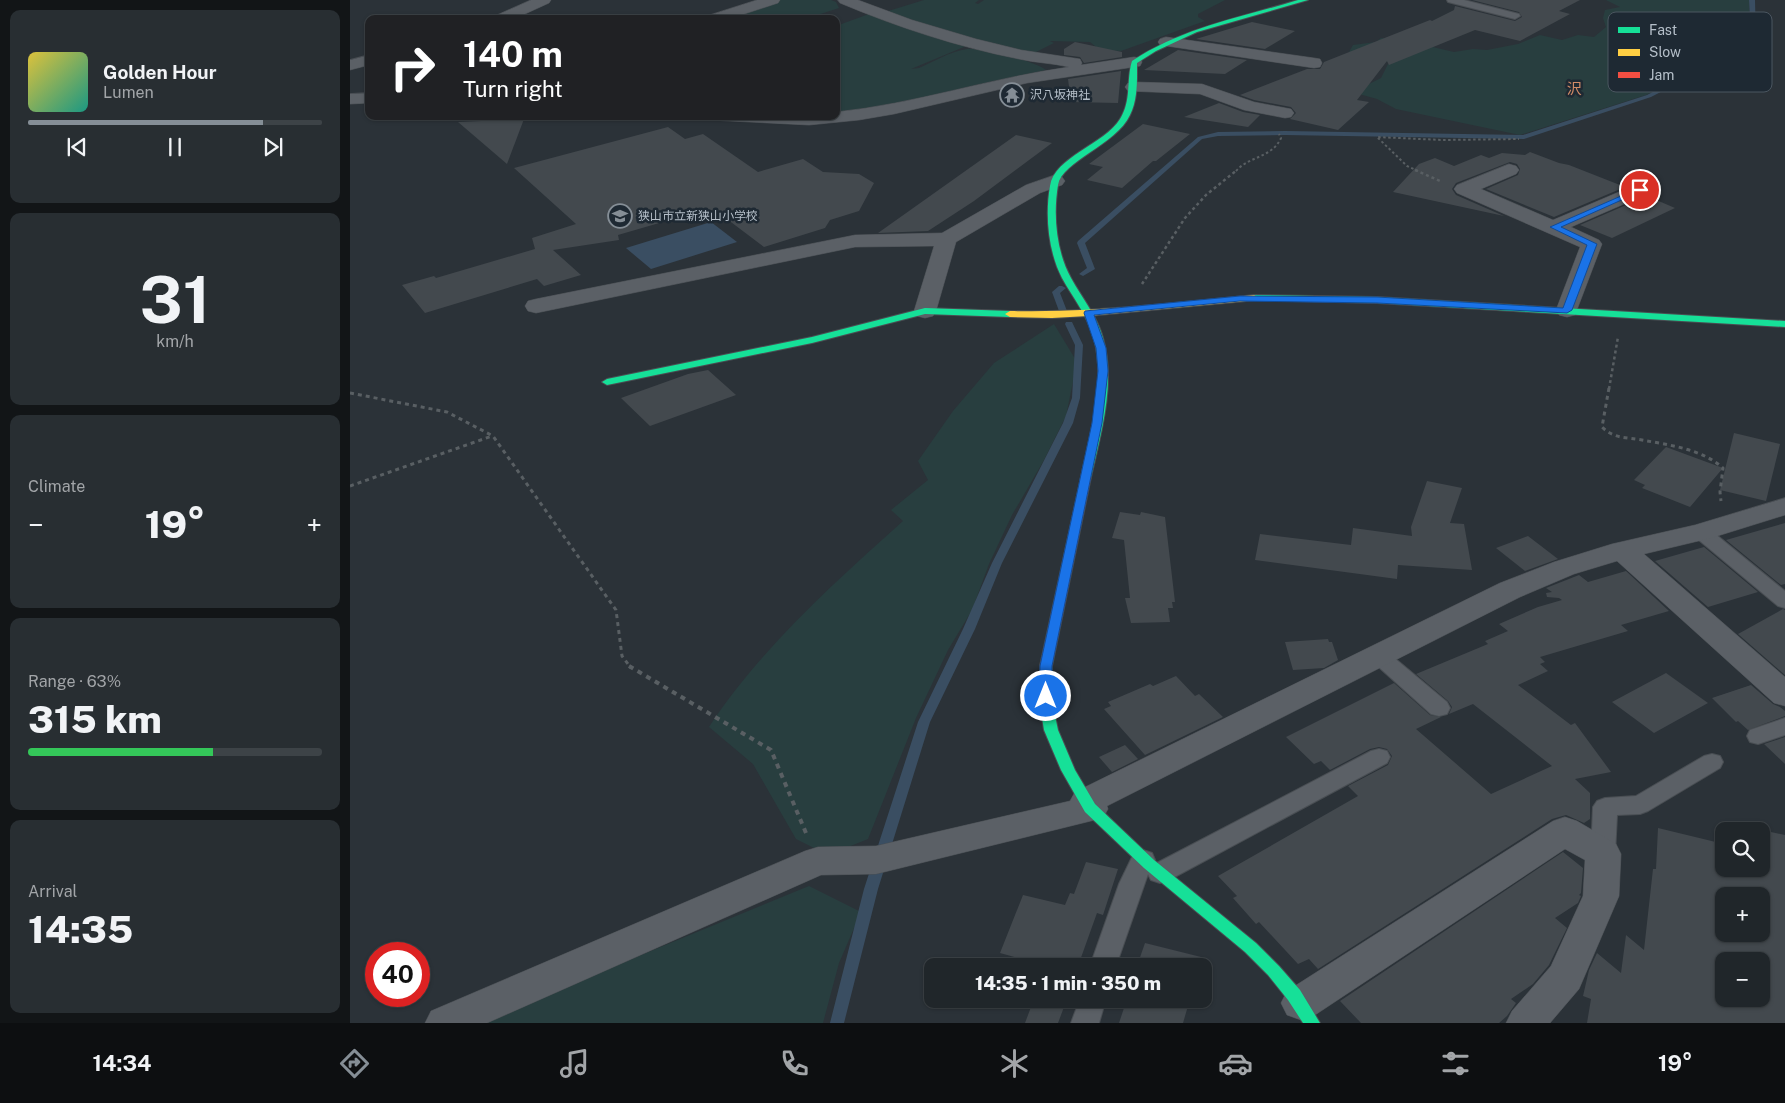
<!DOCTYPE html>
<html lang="en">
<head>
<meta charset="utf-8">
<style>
  :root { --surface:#20262a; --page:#282e32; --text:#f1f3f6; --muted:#a2a5a8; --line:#3d4347; --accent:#858e96 }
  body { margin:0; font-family:"Public Sans","Noto Sans JP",sans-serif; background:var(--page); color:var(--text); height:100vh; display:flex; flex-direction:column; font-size:19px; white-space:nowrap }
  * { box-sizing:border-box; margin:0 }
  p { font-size:16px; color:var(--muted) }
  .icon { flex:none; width:28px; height:28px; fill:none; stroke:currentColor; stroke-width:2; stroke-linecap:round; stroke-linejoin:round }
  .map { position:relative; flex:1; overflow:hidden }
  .details { display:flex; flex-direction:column; gap:10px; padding:10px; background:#121517; width:350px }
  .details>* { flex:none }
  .hud { position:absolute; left:15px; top:15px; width:475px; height:105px; border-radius:10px; box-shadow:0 1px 4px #0004,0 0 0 1px var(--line); background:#202124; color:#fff; overflow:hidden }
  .controls { position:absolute; left:1365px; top:822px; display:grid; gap:10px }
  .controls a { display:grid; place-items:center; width:55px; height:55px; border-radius:10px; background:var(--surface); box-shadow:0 1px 4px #0004,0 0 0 1px var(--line); font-size:25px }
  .speed { position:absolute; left:15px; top:942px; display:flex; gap:10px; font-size:25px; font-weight:700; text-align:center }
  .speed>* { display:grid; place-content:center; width:65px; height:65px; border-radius:50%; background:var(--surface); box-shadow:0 1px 4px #0004,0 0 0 1px var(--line); line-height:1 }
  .speed .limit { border:8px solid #d22; background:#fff; color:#111 }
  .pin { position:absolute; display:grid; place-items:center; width:42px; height:42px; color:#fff; margin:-21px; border:2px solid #fff; border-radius:50%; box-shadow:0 1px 5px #0007 }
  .me { position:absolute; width:55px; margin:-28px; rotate:0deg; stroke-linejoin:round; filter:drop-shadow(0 0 4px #0008) }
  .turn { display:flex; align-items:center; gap:18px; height:105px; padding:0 15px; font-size:22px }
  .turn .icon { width:65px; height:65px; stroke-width:2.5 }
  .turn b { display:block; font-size:35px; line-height:42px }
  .big { font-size:38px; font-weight:800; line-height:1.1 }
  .details .card { flex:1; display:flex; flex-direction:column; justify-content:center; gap:8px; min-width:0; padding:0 18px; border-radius:10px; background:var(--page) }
  .details .dial { align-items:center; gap:0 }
  .dial b { font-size:65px; line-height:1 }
  .song { display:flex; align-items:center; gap:15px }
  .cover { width:60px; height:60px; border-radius:8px; background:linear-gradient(135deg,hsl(50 70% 55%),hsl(170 70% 35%)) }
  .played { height:5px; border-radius:2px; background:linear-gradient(90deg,var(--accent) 80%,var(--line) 80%) }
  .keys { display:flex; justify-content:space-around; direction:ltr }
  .heat { display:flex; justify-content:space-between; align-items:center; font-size:28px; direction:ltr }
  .charge { height:8px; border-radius:4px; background:linear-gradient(90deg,#34c759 63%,var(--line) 0) }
  .trip { position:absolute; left:574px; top:958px; width:288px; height:50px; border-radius:10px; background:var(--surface); box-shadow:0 1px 4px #0004,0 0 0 1px var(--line); font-weight:800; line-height:50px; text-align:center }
  .menu { display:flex; height:80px; justify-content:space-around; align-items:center; background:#0d0f11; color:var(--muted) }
  .menu .icon { width:35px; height:35px }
  .menu .selected { color:var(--accent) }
  .menu b { font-size:22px; color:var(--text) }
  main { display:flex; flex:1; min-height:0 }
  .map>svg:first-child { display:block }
  .green { fill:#283e3f }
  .water { fill:#3a4e62 }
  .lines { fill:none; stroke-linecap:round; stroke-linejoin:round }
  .stream { fill:#3a4e62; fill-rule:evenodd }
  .building { fill:#43494e; fill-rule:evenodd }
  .lane-casing { stroke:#494e53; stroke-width:2 }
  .street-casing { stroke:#494e53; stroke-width:1 }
  .fast-casing { stroke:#494e53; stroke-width:2 }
  .slow-casing { stroke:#494e53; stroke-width:2 }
  .jam-casing { stroke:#494e53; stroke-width:2 }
  .path-far3 { stroke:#595f63; stroke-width:2; stroke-dasharray:2.5 2.5; stroke-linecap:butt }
  .path-far2 { stroke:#595f63; stroke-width:2.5; stroke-dasharray:3 3; stroke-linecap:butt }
  .path-far1 { stroke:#595f63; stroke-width:3; stroke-dasharray:4 4; stroke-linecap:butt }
  .path { stroke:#595f63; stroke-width:4; stroke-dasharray:5 5; stroke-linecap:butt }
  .lane { fill:#5b6066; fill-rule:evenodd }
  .street { fill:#5b6066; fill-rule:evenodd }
  .fast { fill:#16e098; fill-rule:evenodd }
  .slow { fill:#ffcf43; fill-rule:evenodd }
  .jam { fill:#f24e42; fill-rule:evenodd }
  .route { fill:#1a73e8; stroke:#114b97 }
  .labels { text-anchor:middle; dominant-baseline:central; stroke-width:5; stroke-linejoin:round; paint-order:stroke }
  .far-poi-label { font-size:12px; fill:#b5bfc9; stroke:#1e2933; text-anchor:start }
  .far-quarter-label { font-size:15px; fill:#d28b67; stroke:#1e2933 }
  .key { fill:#1e2933; stroke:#4b5660; stroke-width:1 }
  .key-label { font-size:14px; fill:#b5bfc9 }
</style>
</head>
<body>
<main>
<section class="details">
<div class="card">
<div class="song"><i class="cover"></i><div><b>Golden Hour</b><p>Lumen</p></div></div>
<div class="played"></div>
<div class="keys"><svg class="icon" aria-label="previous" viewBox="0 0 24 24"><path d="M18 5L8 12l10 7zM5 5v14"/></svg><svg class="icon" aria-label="pause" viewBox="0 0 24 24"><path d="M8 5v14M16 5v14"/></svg><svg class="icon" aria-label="next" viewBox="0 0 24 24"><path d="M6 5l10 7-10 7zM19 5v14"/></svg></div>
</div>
<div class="card dial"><b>31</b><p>km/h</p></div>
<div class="card"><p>Climate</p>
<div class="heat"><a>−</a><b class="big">19°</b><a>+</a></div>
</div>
<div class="card"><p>Range · 63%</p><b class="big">315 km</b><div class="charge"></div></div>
<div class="card"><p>Arrival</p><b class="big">14:35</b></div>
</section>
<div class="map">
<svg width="1435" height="1023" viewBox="0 0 1435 1023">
  <rect width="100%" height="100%" fill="#2b3238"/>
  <g class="green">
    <polygon points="430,0 481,0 486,2 489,8 455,19 369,19"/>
    <polygon points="574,0 629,0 625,3 628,4 634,0 875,0 848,14 848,17 855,21 771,51 750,50 740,42 700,41 704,43 682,54 668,52 535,12"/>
    <polygon points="1256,0 1399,0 1400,42 1296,95 1170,135 1046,109 1027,99 1009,94 1013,87 1031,78 1039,62 999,52 1003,45 1026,42 1031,38 1057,41 1104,52 1123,49 1137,50 1168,44 1190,35 1212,40 1228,35 1244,37 1256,27 1253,18 1255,10 1270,7"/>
    <path d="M 519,14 L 621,44 L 561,69 L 569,68 C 583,62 601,51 617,49 C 631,47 685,61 696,70 L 626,85 L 556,103 L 486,113 L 486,26 Z"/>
    <path d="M 704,324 L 727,362 L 716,416 L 694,460 L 662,515 L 639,564 L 622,610 L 598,650 L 566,718 L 518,839 L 478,855 L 446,839 L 403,764 L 359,727 C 410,649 484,583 553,521 L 541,510 L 578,480 L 568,461 L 603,411 L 644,363 Z"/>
    <polygon points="459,886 511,912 489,963 473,1023 126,1023"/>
  </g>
  <polygon class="water" points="361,222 387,242 301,269 276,248"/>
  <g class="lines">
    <g class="stream">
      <polygon points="1399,0 1405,0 1406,43 1301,97 1174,139 935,135 868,136 852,139 735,243 745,269 733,276 729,274 737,268 727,243 728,241 848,137 868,132 935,131 1173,135 1297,95 1401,41"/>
      <polygon points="709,286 712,286 716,288 710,293 717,311 713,313 709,311 702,292"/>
      <polygon points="716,322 722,322 733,345 730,398 723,423 652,563 625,629 580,722 528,889 494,1023 480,1023 514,889 568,722 613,629 642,563 713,423 722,398 725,345 715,324"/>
    </g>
  </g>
  <g class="building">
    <polygon points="1122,0 1230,0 1209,11 1220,14 1170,41 1125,30 1039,65 1037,61 1007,100 1019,102 988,130 940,119 946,113 941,107 904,100 890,95 957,69 970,69 974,62 1080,20 1082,21 1104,10 1105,6 1165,21 1172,17 1169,12"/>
    <polygon points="902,22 945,31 915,49 846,39"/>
    <polygon points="725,42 772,52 772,57 734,63 730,57 714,55 714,49"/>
    <polygon points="828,50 897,60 875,74 794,70"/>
    <polygon points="771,71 768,103 721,102 718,79"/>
    <polygon points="869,103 893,112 910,115 898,127 834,117"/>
    <polygon points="174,119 157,164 108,122"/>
    <polygon points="793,124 840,134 806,161 803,161 772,188 737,180 753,167 739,164"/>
    <polygon points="318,127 335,139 353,134 408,172 453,159 473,172 509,174 524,183 509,211 480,220 475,228 414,247 365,210 327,222 323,219 268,235 269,240 203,250 231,275 194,286 187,279 75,313 52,285 84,276 86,278 185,249 182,238 226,224 164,168"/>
    <polygon points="666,135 702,143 624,201 578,231 528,233"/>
    <polygon points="1180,152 1209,163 1219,165 1275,187 1204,217 1136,189 1168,175 1170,169 1167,164 1160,162 1106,183 1102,189 1106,195 1154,216 1043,192 1069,164 1085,158 1104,166 1131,155 1139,158 1152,153 1175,155"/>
    <polygon points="1297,196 1325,208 1262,238 1230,225"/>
    <polygon points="358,370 386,395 300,426 271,398 338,374"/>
    <polygon points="1384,433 1430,444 1416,501 1370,490"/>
    <polygon points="1316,447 1373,468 1340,507 1292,488 1295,485 1284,480"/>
    <polygon points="1077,481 1112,488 1100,523 1114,524 1122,570 1048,565 1047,579 905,560 910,534 1001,545 1003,528 1062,536 1061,527"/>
    <polygon points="770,512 790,515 791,512 815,517 825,602 822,602 823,608 818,608 820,622 781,623 775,598 780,598 774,540 762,538"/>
    <polygon points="1435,523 1435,584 1431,585 1376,540"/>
    <polygon points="1178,536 1208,559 1175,571 1146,548"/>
    <polygon points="1354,547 1408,592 1358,607 1305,561"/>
    <polygon points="1276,571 1319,611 1271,625 1278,631 1190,657 1195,662 1190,664 1198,671 1168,685 1221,725 1225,723 1261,772 1225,779 1240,793 1240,819 1234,823 1216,815 1202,819 968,969 959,959 948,964 909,922 906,924 883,898 887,896 868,876 1008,796 998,786 1038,765 1042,756 1037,749 1029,747 1020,749 980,770 971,761 964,764 936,737 1044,683 1080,715 1091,717 1066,729 1141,794 1202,766 1123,704 1099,714 1102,707 1098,701 1066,674 1138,644 1135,641 1158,631 1149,624 1188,607 1212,600 1209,598 1197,597 1196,593 1202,592 1196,588 1229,575 1238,582"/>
    <polygon points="1433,609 1435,610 1435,675 1388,634"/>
    <polygon points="978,639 979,642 982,642 988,660 974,668 943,670 935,642"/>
    <polygon points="1316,673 1358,703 1304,733 1262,702"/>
    <polygon points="826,676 845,696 849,694 873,717 795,755 754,709 761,706 758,702 800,684 803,686"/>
    <polygon points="1401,685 1423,704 1430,707 1435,711 1435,716 1398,730 1388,721 1386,722 1362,698"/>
    <polygon points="1435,737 1435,764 1414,744"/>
    <polygon points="775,745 788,759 762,772 749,757"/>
    <path d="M 1380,823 L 1435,835 L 1435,1023 L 1237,1023 L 1241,999 L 1233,996 L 1239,970 L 1247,953 L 1271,973 L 1276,935 L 1294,950 L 1303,869 L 1306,869 L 1308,828 L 1374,844 L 1374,869 L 1411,869 L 1411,831 L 1380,831 ZM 1374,896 L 1411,896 L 1411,934 L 1374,934 ZM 1374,961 L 1411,961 L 1411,999 L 1374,999 Z"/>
    <polygon points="1213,852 1233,868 1231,893 1229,895 1231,896 1228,903 1205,918 1217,928 1199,965 1183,984 1161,999 1166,1003 1157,1016 1149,1023 1011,1023 990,1001"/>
    <polygon points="736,862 768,869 753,915 747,913 728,966 696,966 650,953 673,895 715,905 720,893 724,894"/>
    <polygon points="795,943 851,957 849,966 787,966"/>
    <polygon points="684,999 717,999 708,1023 675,1023"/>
    <polygon points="777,999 840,999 833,1023 769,1023"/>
  </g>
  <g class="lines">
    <g class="lane-casing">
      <g id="lane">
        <polygon points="1097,0 1114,0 1169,14 1170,16 1165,19 1098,2"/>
        <polygon points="1351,526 1358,528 1435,591 1435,608 1428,606 1344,536 1341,532 1344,528"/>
        <polygon points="1029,649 1036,651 1097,702 1100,708 1097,714 1089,716 1081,714 1022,661 1018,656 1022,651"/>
        <polygon points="1435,718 1435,735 1408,744 1400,742 1397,736 1400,730"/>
        <polygon points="1029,749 1037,751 1040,757 1037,763 819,880 810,883 801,880 798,874 766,966 740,966 769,884 784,853 793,850 802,853 805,860 803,865 1021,751"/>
        <polygon points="1362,754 1370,756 1373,762 1370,768 1298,811 1290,814 1267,815 1265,854 1262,861 1253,864 1244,861 1241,854 1243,807 1247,801 1255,798 1286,796 1354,756"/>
        <polygon points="730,999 756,999 749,1023 721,1023"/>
      </g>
    </g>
    <g class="street-casing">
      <g id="street">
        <polygon points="181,0 201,0 199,3 164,19 142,19 145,16"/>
        <polygon points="407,0 430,0 428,3 379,19 354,19 357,16"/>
        <path d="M 488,0 L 508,0 L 562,20 L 626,39 L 671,50 L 730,59 L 732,63 L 731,65 L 784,57 L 790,58 L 792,62 L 790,66 L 784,67 L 677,83 L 544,114 L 509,120 L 459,125 L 360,120 L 357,116 L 486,116 L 486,112 C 565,104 640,78 719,67 C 702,63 686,63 669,59 C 608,47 547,27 490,3 Z"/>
        <polygon points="816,37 964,58 970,59 972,63 970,67 964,68 810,45 808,42 810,39"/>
        <polygon points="19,55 19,65 0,70 0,60"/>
        <polygon points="784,82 852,84 904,102 941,109 944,113 941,117 935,118 894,110 850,94 778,91 775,87 778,83"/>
        <polygon points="19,93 19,103 0,104 0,94"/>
        <polygon points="1159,164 1166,166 1169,170 1166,174 1131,189 1203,220 1283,186 1290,184 1297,186 1300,190 1297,194 1221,227 1249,240 1252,244 1225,315 1217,317 1209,315 1206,310 1230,247 1107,193 1104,189 1107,185"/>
        <polygon points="705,175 712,177 715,181 712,185 690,193 606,242 586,311 583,316 575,318 567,316 564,311 584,246 505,247 186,313 178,311 175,306 178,301 186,299 505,235 592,233 676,185"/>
        <polygon points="1435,498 1435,515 1361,538 1294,554 1435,677 1435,706 1424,703 1267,561 1224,574 1170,597 757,806 758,809 753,818 526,874 471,875 137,1023 75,1023 81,1011 455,851 468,847 526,846 720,801 725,792 1150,583 1204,562 1262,544 1345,525"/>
        <polygon points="1215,817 1227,821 1266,844 1271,854 1269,896 1229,989 1200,1023 1156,1023 1162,1011 1201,966 1233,896 1235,860 1215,849 965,1015 951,1020 937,1015 931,1003 937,991 1203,821"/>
      </g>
    </g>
    <g class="fast-casing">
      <g id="fast">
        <path d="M 948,0 L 958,0 L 847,32 L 806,51 L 787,63 C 787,80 788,99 780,115 C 766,145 712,161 708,185 C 703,215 706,251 721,278 C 732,298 747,316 753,338 C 766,383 751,433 741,477 L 740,479 L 732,479 L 731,477 C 740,433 756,383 744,339 C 738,316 723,298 712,278 C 698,251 695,215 700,186 C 704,157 755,144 770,119 C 782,100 776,80 782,61 C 834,27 890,18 948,0 Z"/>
        <polygon points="904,295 1027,297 1435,321 1435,327 1027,303 901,300 899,298"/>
        <polygon points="575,308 660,311 665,314 660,317 575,314 462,343 257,385 252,382 257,379 462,337"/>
        <polygon points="696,662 701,663 702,666 703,706 708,730 725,770 745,804 804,860 906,943 929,966 950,990 970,1023 953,1023 938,1000 918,975 895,952 794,868 735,812 711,770 694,730 690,706 690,666 691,663"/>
      </g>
    </g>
    <g class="slow-casing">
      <path id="slow" d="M 904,295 L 909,298 L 907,300 L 738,316 L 702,318 L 660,317 L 655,314 L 660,311 C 742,313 823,303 904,295 Z"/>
    </g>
    <g class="jam-casing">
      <polygon id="jam" points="736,474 741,477 702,666 701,669 691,669 690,666 731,477"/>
    </g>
    <g class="path-far3">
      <path d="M 886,171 C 899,156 922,158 931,138 L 929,134"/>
      <polyline points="1068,171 1057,166 1027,137 1092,140 1169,139"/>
    </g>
    <g class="path-far2">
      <polyline points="1065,170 1090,181"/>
      <polyline points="792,284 835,218 856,195 887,170"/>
      <polyline points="1259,389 1268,337"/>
    </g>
    <g class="path-far1">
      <path d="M 1259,388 L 1252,427 C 1264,439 1276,437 1292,440 C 1319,445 1352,449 1373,468 L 1370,492 L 1371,501"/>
      <polyline points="0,393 97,412 143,436 266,610 272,656 281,668"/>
      <polyline points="0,486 142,436"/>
    </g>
    <polyline class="path" points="279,666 421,750 456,833"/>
    <use href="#lane" class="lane"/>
    <use href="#street" class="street"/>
    <use href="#fast" class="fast"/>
    <use href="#slow" class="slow"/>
    <use href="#jam" class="jam"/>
  </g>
  <polygon class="route" points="1287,189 1294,190 1211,227 1247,244 1222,310 1217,313 1027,303 890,301 744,315 756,348 758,371 752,423 702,666 702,696 701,700 691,700 689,696 690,666 742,423 748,371 746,348 734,313 735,311 890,296 1027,297 1213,308 1237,245 1200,227"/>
  <defs>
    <g id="temple-ring" transform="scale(1.25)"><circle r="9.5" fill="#1e2933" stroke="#858e96" stroke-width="1.5"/><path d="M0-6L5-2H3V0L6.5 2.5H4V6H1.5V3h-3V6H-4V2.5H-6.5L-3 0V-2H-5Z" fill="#858e96"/></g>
    <g id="school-ring" transform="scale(1.25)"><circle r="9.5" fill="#1e2933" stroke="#858e96" stroke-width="1.5"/><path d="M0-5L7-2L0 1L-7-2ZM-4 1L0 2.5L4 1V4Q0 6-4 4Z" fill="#858e96"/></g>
  </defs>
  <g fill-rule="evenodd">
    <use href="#temple-ring" x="662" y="95"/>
    <use href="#school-ring" x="270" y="216"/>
  </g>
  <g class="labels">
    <g class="far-poi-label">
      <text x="680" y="95">沢八坂神社</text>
      <text x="288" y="216">狭山市立新狭山小学校</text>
    </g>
    <g class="far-quarter-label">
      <text x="1224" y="88">沢</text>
    </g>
  </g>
  <rect x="1258" y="12" width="164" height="80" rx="8" class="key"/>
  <rect x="1268" y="27" width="22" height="6" fill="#16e098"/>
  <rect x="1268" y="49" width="22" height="7" fill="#ffcf43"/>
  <rect x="1268" y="72" width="22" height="6" fill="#f24e42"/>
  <g class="key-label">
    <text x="1299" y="35">Fast</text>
    <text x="1299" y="57">Slow</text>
    <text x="1299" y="80">Jam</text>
  </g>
</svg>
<div class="controls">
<a><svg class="icon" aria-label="search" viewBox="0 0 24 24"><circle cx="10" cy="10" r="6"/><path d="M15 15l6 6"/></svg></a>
<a>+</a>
<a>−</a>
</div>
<div class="speed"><div class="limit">40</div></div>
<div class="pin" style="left:1290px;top:190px;background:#d93025"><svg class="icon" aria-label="arrive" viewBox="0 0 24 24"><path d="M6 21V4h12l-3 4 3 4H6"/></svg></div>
<svg class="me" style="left:696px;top:696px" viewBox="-20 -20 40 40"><circle r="17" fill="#1a73e8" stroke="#fff" stroke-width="3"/><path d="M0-11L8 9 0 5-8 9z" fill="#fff"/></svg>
<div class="trip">14:35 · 1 min · 350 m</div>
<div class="hud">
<div class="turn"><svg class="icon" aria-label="right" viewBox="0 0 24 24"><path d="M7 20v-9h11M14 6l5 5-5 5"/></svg><div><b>140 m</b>Turn right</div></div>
</div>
</div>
</main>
<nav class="menu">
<b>14:34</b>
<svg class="icon selected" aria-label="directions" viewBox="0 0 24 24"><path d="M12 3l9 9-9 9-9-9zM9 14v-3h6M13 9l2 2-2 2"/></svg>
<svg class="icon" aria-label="music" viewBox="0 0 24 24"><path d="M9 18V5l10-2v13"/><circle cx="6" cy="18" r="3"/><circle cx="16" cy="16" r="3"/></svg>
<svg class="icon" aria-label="phone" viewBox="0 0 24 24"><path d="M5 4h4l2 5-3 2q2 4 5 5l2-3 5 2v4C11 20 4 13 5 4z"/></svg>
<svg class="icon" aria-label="climate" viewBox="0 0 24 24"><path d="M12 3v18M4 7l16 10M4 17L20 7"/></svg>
<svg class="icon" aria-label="car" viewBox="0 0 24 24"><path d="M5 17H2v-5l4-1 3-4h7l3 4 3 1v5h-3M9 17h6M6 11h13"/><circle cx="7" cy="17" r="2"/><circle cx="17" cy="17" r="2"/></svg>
<svg class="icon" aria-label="filters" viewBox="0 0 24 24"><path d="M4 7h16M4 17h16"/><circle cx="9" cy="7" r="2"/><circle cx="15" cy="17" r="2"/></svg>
<b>19°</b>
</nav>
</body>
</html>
